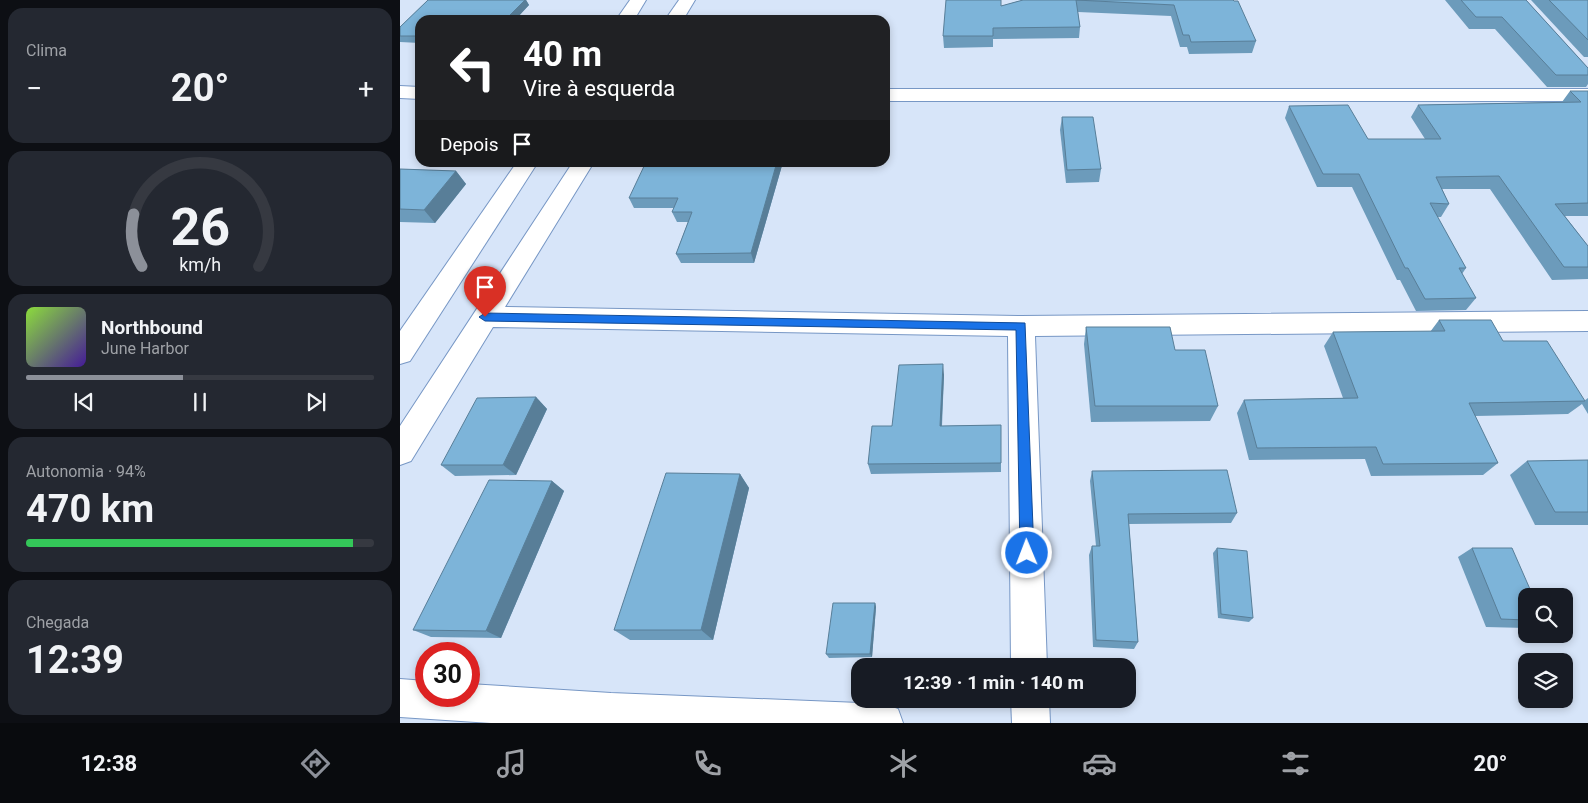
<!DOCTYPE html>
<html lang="pt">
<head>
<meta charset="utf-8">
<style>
  :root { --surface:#171b24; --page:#242831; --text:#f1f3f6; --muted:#9ea1a6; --line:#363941; --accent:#8c9099 }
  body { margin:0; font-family:Roboto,sans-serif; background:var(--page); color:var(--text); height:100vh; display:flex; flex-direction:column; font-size:19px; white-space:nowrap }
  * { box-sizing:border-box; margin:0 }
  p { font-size:16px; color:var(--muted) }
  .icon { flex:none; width:28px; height:28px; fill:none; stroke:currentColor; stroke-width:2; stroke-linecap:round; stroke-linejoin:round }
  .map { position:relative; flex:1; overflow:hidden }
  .details { display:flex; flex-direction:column; gap:8px; padding:8px; background:#0d0f14; width:400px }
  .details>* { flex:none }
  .hud { position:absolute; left:15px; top:15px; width:475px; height:152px; border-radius:15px; box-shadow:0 2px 8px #0003; background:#202124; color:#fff; overflow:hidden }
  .buttons { position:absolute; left:1118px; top:588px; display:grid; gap:10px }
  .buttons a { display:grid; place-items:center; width:55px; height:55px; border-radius:10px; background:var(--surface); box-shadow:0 2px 8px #0003; font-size:25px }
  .speed { position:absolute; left:15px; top:642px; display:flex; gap:10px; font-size:25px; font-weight:700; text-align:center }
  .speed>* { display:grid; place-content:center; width:65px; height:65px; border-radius:50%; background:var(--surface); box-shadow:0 2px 8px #0003; line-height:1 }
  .speed .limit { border:8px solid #d22; background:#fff; color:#111 }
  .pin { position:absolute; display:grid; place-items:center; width:42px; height:42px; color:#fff; margin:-51px -21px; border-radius:50% 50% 50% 0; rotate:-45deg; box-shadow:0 0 5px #0007 }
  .pin .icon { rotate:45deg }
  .me { position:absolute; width:55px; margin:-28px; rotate:359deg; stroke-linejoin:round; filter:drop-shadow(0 0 4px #0008) }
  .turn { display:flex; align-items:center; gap:18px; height:105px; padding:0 25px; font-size:22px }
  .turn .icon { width:65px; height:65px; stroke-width:2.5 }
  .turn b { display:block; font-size:35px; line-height:42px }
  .then { display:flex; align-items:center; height:48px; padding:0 25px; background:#0003; gap:10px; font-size:19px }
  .big { font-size:38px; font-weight:700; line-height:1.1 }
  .details .card { flex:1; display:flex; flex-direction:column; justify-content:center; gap:8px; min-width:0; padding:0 18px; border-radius:15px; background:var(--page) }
  .details .dial { align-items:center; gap:0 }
  .dial svg { height:130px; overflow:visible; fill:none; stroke:var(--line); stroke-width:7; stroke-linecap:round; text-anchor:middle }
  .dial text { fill:var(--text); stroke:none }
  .song { display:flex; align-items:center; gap:15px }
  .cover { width:60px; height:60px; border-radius:8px; background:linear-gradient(135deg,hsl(90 70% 55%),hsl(260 70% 35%)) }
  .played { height:5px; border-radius:2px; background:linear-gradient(90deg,var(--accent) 45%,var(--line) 45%) }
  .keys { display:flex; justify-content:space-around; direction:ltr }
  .heat { display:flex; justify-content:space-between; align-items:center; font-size:28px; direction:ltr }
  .charge { height:8px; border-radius:4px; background:linear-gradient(90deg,#34c759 94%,var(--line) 0) }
  .trip { position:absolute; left:451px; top:658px; width:285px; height:50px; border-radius:15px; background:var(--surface); box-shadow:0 2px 8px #0003; font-weight:700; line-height:50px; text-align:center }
  .menu { display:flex; height:80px; justify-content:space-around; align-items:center; background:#090b0e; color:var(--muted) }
  .menu .icon { width:35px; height:35px }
  .menu .active { color:var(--accent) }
  .menu b { font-size:22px; color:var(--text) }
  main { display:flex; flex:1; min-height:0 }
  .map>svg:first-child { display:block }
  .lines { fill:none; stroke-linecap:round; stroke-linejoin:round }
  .minor-casing { stroke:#7797c5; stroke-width:2 }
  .minor { fill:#fff; fill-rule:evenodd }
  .wall { fill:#6c9bbb }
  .shaded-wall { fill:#587e98 }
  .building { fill:#7db4d9; stroke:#587e98 }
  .route { fill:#1a73e8; stroke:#114b97 }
</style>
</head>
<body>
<main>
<section class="details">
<div class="card"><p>Clima</p>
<div class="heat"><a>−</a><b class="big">20°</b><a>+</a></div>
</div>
<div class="card dial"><svg viewBox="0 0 100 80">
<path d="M14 69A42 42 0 1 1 86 69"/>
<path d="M14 69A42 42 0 0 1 9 37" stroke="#8c9099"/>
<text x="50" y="56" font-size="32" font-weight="700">26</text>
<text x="50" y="72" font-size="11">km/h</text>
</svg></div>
<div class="card">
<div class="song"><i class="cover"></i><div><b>Northbound</b><p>June Harbor</p></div></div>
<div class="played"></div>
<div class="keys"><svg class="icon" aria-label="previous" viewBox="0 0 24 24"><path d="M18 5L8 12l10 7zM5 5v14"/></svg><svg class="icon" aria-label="pause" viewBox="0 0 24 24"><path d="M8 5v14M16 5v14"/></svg><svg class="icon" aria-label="next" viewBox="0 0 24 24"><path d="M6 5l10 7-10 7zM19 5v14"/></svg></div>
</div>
<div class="card"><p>Autonomia · 94%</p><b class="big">470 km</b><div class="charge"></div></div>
<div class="card"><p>Chegada</p><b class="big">12:39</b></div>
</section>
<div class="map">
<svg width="1188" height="723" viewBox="0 0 1188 723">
  <rect width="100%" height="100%" fill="#d7e5f9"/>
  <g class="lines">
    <g class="minor-casing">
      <g id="minor">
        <polygon points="230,0 246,0 234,20 216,20"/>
        <polygon points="279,0 295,0 283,20 265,20"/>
        <polygon points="0,86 20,87 20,99 0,98"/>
        <rect x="485" y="89" width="703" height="12"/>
        <polygon points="117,162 138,162 10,361 0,364 0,331"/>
        <polygon points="173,162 194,162 105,307 621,316 1188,311 1188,331 635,336 647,666 611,666 608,336 93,327 11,461 0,465 0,426"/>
        <polygon points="0,679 26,681 26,696 69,696 69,684 211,693 484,704 498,709 503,723 91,723 0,717"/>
        <polygon points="611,699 649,699 650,723 612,723"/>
      </g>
    </g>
    <use href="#minor" class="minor"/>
  </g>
  <g class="wall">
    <polygon points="28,0 126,0 129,5 115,20 20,20 20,43 0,42 0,27"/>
    <polygon points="623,0 833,0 856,41 852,53 789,54 787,47 780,47 771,16 678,12 680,27 679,38 593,39 593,47 544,48 543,36 601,6"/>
    <polygon points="1045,0 1126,0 1188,68 1188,84 1186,87 1147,87 1095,29 1069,29"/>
    <polygon points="1131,0 1188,0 1188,57 1184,57"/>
    <polygon points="1170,91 1188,91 1188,216 1165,216 1188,246 1188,279 1152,280 1090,189 1042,189 1049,204 1041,217 1037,217 1066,268 1062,274 1076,298 1066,310 1016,311 1000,280 997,280 952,187 917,187 885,118 889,106 968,139 1025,139 1011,117 1018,105 1162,102"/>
    <polygon points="662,117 701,169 699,182 666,183 660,130"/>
    <polygon points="383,162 354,263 281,263 276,254 288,222 277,222 272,212 274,208 234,208 229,198"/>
    <polygon points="0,169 56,171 66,184 35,223 0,222"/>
    <polygon points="1039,320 1103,341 1184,401 1188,398 1188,414 1182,404 1168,414 1075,416 1098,463 1083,475 971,476 965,459 849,460 837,413 844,400 943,398 924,346 933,332 1030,332"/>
    <polygon points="686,327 775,350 818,406 810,421 691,422 684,344"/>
    <polygon points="544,375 542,426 601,425 601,472 471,474 468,464"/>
    <polygon points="136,397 147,409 116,475 55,476 41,465"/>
    <polygon points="1188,460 1188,525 1135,525 1110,475 1127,461"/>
    <polygon points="692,471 837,513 831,523 729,524 738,642 734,649 693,647 689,555 692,546 696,546 690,481"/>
    <polygon points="340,474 349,488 313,640 230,640 214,630"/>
    <polygon points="152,481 164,491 101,638 31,637 13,630"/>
    <polygon points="817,548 853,618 849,622 818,618 813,553"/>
    <polygon points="1072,548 1126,596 1126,628 1086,627 1058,557"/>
    <polygon points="475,603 476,607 472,657 429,658 426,654"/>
  </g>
  <g class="shaded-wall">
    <polygon points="125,0 126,0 129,5 115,20 105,20"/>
    <polygon points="377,162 383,162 354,263 351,253"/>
    <polygon points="56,171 66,184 35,223 24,210"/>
    <polygon points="543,364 544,375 541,435 540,426"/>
    <polygon points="136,397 147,409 116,475 103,465"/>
    <polygon points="340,474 349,488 313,640 301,630"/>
    <polygon points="152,481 164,491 101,638 86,631"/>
    <polygon points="475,603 476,607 472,657 470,654"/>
  </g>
  <g class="building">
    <polygon points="28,0 125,0 105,20 20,20 20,36 0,36 0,27"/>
    <polygon points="546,0 601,0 601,6 623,0 833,0 834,1 838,1 856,41 791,42 789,35 783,35 774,5 676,0 680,27 593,28 593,36 543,36"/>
    <polygon points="1061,0 1126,0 1188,68 1188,75 1156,75 1102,17 1076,17"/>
    <polygon points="1149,0 1188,0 1188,40"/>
    <polygon points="1170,91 1188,91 1188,203 1155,204 1188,246 1188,267 1164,267 1099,176 1036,177 1049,204 1030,203 1066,268 1059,268 1076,298 1025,299 1008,268 1005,268 959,174 923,174 889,106 948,105 968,139 1041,139 1018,105 1181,102"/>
    <polygon points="662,117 693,117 701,169 667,170"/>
    <polygon points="246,162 377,162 351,253 276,254 292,212 272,212 278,198 229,198"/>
    <polygon points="0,169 56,171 24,210 0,209"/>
    <polygon points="1039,320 1091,320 1103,341 1147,341 1185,401 1069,403 1098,463 983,464 976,447 857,448 844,400 958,398 933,332 1045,331"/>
    <polygon points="686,327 770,327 775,350 805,350 818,406 695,406"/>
    <polygon points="543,364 540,426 601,425 601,463 468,464 472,426 492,426 499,365"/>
    <polygon points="136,397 103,465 41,465 77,398"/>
    <polygon points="1188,460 1188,512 1155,512 1127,461"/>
    <polygon points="827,470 837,513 728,514 738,642 696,640 692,546 700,546 692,471"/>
    <polygon points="266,473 340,474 301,630 214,630"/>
    <polygon points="89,480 152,481 86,631 13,630"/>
    <polygon points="817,548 847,551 853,618 821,614"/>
    <polygon points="1072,548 1112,548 1133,596 1126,596 1126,620 1101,619"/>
    <polygon points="433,603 475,603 470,654 426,654"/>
  </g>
  <polygon class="route" points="85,313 625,323 634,553 631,558 627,560 622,558 620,553 616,330 85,321 79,317"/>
</svg>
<div class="buttons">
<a><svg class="icon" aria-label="search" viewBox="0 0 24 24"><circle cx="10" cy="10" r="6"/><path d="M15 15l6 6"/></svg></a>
<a><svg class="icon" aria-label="layers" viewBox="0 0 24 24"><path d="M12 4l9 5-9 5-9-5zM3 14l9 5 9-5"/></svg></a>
</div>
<div class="speed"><div class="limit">30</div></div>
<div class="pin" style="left:85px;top:317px;background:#d93025"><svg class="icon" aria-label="arrive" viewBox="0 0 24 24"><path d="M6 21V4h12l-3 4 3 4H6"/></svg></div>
<svg class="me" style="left:627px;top:553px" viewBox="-20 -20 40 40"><circle r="17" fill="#1a73e8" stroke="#fff" stroke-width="3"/><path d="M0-11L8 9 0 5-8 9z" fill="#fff"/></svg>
<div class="trip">12:39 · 1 min · 140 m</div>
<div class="hud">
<div class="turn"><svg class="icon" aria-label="left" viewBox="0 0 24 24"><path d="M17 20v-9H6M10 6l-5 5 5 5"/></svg><div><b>40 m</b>Vire à esquerda</div></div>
<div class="then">Depois<svg class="icon" aria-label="arrive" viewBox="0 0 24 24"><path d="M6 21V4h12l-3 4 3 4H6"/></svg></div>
</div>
</div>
</main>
<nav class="menu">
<b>12:38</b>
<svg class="icon active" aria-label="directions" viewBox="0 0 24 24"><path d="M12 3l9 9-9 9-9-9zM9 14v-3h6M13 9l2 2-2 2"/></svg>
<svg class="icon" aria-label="music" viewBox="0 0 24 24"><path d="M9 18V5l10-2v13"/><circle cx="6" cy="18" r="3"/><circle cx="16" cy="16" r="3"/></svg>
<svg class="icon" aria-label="phone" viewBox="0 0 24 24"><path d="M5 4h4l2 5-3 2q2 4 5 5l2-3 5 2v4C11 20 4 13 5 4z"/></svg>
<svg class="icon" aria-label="climate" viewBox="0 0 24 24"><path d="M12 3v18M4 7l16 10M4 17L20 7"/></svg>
<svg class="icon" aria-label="car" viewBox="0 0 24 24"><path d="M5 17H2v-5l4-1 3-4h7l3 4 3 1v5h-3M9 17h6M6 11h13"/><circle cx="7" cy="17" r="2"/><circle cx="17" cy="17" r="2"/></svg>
<svg class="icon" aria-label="filters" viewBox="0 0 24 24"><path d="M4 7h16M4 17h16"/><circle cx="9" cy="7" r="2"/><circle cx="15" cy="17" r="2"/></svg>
<b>20°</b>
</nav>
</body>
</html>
